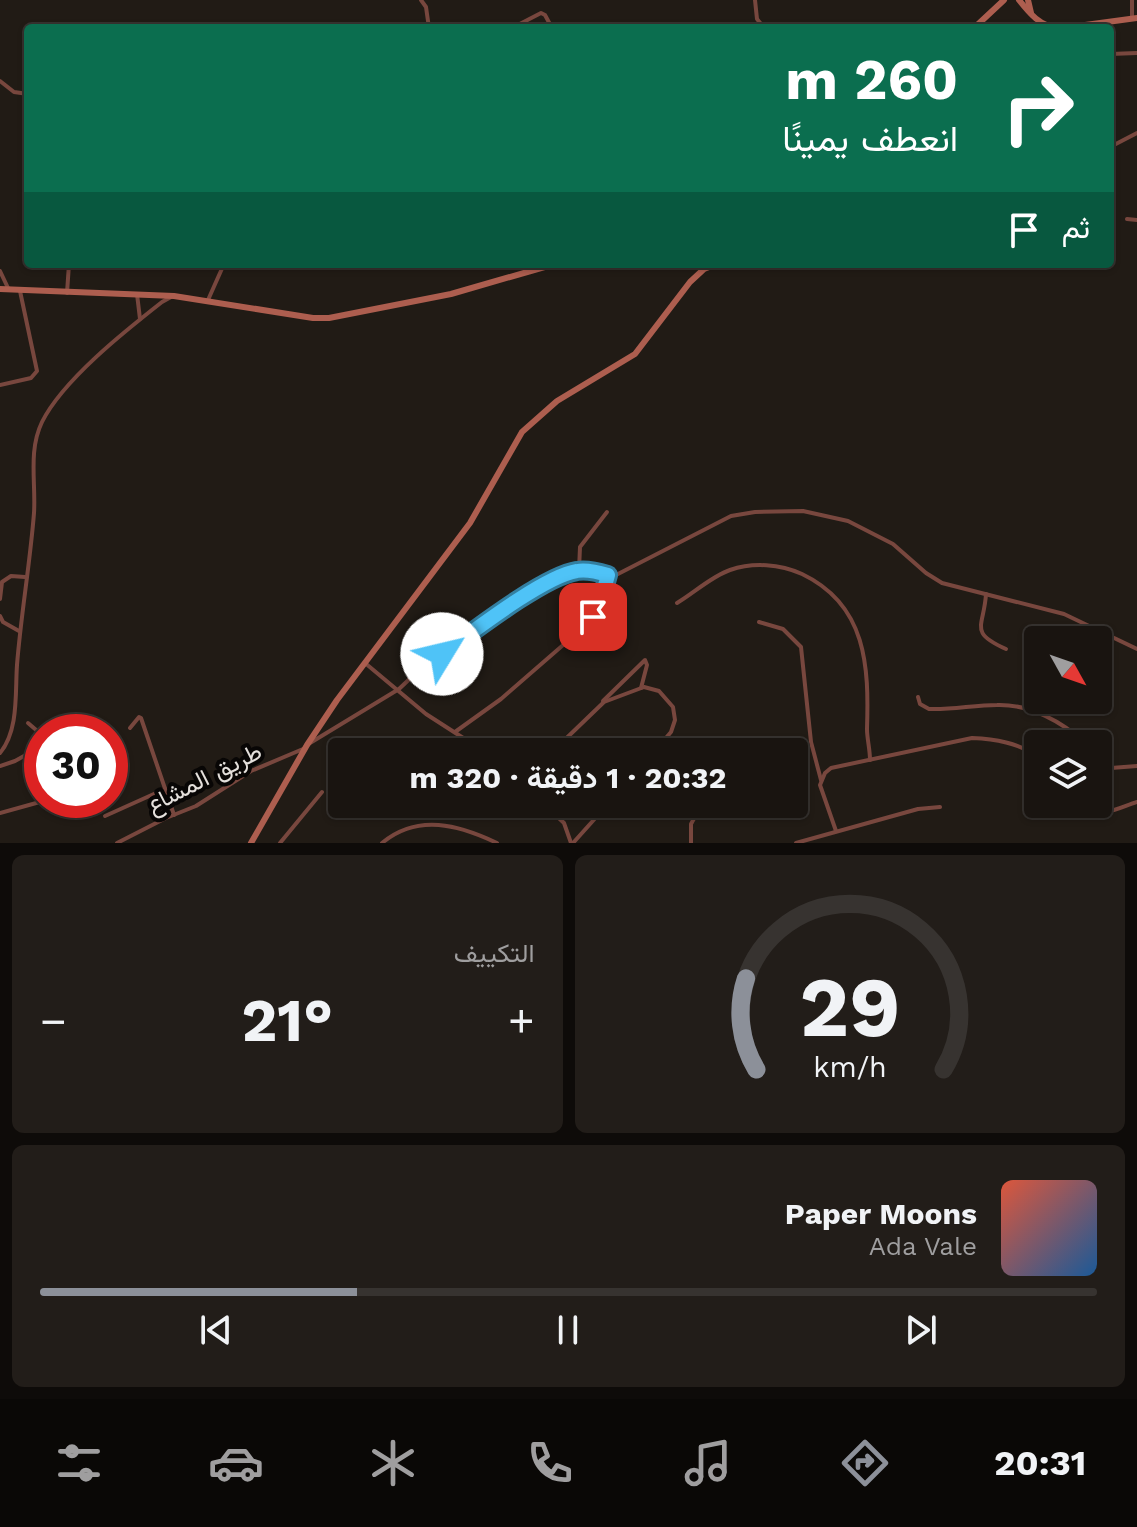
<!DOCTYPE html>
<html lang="ar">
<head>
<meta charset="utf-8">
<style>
  :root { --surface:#191410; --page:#221d19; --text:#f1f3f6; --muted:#9f9e9f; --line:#373330; --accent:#8c9099 }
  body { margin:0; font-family:"Work Sans",Vazirmatn,sans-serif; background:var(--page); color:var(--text); direction:rtl; height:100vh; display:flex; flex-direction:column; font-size:30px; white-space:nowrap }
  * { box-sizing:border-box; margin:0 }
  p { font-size:26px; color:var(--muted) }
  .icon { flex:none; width:44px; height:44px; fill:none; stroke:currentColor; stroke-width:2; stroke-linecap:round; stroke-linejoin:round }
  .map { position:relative; height:843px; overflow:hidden; direction:ltr }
  .side { display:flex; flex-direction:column; gap:12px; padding:12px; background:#0e0b09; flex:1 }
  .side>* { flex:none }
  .guide { position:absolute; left:24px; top:24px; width:1090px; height:244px; border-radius:8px; box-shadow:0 2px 6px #0004,0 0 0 2px var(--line); direction:rtl; background:#0b6e4f; color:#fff; overflow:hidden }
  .needle { width:52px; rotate:130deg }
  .buttons { position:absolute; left:1024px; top:626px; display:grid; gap:16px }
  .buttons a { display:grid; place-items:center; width:88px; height:88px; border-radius:8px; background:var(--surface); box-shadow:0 2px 6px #0004,0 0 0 2px var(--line); font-size:40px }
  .speed { position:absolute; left:24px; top:714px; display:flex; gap:16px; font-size:40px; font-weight:700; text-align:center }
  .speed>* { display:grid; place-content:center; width:104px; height:104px; border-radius:50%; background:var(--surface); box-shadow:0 2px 6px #0004,0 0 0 2px var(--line); line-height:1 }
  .speed .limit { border:12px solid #d22; background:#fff; color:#111 }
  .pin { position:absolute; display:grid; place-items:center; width:68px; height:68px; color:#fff; margin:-34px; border-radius:16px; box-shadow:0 4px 12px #0006 }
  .me { position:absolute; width:88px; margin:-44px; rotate:54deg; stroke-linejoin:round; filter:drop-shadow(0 0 6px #0008) }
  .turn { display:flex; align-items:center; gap:28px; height:168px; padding:0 24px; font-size:36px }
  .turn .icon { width:104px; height:104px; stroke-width:2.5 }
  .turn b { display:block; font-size:56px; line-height:68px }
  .then { display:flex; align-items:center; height:76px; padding:0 24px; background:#0003; gap:16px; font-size:30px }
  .big { font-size:60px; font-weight:700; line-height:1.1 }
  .side .card { flex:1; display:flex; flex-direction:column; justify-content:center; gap:12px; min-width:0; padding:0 28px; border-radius:12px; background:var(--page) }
  .side .dial { align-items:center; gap:0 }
  .dial svg { height:208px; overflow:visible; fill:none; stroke:var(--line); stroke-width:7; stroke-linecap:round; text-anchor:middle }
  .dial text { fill:var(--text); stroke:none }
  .song { display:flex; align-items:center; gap:24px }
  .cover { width:96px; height:96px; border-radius:12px; background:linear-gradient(135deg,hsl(10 70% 55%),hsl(210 70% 35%)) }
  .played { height:8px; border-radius:4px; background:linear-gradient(90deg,var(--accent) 30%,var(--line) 30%) }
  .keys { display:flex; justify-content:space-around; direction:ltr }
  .heat { display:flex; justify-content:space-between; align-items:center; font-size:44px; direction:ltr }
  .side .tiles { flex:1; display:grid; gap:12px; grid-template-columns:1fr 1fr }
  .card:last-child { grid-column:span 2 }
  .trip { position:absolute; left:328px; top:738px; width:480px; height:80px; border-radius:8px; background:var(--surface); box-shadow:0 2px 6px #0004,0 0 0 2px var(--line); font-weight:700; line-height:80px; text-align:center; direction:rtl }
  .tab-bar { display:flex; height:128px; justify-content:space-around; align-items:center; background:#0a0806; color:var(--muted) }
  .tab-bar .icon { width:56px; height:56px }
  .tab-bar .selected { color:var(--accent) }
  .tab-bar b { font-size:36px; color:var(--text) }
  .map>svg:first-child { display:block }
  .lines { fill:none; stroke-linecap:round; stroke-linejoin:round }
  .street { stroke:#78473e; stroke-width:4 }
  .secondary { stroke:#ad5e4f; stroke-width:6 }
  .route-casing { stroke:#337fa1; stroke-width:20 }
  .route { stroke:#4fc3f7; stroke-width:14 }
  .labels { text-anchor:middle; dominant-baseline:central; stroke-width:8; stroke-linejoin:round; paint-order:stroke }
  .street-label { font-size:24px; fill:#e4e0dc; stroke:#080605 }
</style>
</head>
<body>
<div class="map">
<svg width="1137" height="843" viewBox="0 0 1137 843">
  <rect width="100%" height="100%" fill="#211b15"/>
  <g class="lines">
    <g class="street">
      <polyline points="421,0 426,7 429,28"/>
      <polyline points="755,0 757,19 761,24 803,28"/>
      <polyline points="1132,18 1132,0"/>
      <polyline points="512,28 541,13 545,15 552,28"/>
      <polyline points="1110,54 1137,53"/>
      <polyline points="0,81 14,92 28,94"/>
      <polyline points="1110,147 1137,133"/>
      <polyline points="1127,219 1137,220"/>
      <polyline points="972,264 973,264"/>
      <polyline points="0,271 9,290"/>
      <polyline points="67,293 69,264"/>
      <polyline points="137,294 140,319"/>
      <polyline points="208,300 224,264"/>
      <polyline points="0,385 31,378 37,371 20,291"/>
      <polyline points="579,570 580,547 607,512"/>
      <path d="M 986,594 C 984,627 968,632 1006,649"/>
      <polyline points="0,599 2,582 11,576 25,577"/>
      <path d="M 677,603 C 694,593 712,576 730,570 C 753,562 780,564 802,574 C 867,605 869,667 867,729 C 867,739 870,749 870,760"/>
      <polyline points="0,616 3,622 19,631"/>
      <polyline points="759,622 783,629 801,647 811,742 821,780"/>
      <polyline points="365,663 426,714 485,752"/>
      <path d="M 918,697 L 920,704 L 929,709 C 952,710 974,705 997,705 C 1030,704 1063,722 1086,744"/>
      <polyline points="603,701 645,660 647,665 641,688"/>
      <polyline points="28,723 42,735"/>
      <polyline points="130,728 139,717 141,718 174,815"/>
      <polyline points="455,732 501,699 585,626 599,607 608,575"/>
      <polyline points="310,743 399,689 418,671 466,637 545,585 579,570 616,575 731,516 755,512 803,511 848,521 893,544 926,573 942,583 1064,614 1137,649"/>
      <polyline points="38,749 42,756"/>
      <polyline points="552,752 604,702 644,687 659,691 673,707 675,720 671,732 654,752"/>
      <path d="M 0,753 C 19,730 15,693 17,665 C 21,614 30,564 34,513 C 36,483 28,451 42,422 C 63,380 125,331 162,302 L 171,297"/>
      <polyline points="1098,758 1111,768 1137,766"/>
      <polyline points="0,766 15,761 42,746"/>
      <polyline points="544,804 564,823 571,843"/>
      <path d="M 1088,804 C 1101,820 1120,807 1137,802"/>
      <polyline points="0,813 47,800"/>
      <polyline points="105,816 165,789"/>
      <path d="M 836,831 L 820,785 L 825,773 L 831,768 L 972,738 C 996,739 1017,743 1038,756"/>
      <polyline points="117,843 166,818 196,806 251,771 303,749"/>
      <polyline points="280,843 322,792"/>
      <path d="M 382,843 C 418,813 459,825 497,843"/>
      <polyline points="573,843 608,804"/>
      <polyline points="691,843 691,824 702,804"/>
      <polyline points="796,843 918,809 940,807"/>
    </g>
    <g class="secondary">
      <path d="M 1019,0 C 1030,14 1040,26 1058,28"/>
      <polyline points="1028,0 1031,13"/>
      <polyline points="974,28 1004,0"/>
      <polyline points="1063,28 1137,18"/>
      <polyline points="0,289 174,296 313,318 329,318 451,294 555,264"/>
      <polyline points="251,843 307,745 337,700 470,523 522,432 557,401 635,354 690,282 704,269 717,264"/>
    </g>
  </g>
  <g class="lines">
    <g class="route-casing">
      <path id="route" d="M 442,654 C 471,633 544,576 577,571 C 587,569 598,572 608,575 L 599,607 L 593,617"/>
    </g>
    <use href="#route" class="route"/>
  </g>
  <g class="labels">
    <g class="street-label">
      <text transform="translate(204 778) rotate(-27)">طريق المشاع</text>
    </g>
  </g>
</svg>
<div class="buttons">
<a><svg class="needle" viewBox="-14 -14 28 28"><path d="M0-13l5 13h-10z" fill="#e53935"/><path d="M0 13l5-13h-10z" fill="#9f9e9f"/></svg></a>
<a><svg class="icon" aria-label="layers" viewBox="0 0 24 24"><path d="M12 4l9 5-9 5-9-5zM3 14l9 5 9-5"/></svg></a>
</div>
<div class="speed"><div class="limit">30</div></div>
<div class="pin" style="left:593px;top:617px;background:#d93025"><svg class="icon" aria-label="arrive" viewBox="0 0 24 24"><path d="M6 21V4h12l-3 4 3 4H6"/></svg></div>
<svg class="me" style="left:442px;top:654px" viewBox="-20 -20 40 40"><circle r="19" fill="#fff"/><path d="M0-13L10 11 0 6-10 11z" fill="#4fc3f7"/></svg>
<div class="trip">20:32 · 1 دقيقة · 320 m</div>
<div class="guide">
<div class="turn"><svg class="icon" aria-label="right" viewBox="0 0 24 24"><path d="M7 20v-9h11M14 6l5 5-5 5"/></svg><div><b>260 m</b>انعطف يمينًا</div></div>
<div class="then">ثم<svg class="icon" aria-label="arrive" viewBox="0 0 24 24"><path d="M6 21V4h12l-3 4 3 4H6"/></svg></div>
</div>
</div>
<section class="side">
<div class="tiles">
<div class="card dial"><svg viewBox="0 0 100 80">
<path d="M14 69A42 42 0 1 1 86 69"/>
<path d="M14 69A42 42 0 0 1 10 34" stroke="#8c9099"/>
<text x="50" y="56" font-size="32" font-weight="700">29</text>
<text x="50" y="72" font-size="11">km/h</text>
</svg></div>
<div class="card"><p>التكييف</p>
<div class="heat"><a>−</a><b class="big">21°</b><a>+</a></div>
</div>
<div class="card">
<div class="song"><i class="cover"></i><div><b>Paper Moons</b><p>Ada Vale</p></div></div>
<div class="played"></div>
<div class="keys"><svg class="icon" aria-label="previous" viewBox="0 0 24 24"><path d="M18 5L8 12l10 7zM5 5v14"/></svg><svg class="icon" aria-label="pause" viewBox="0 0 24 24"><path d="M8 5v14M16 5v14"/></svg><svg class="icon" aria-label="next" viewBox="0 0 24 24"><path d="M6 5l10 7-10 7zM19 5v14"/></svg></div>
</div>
</div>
</section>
<nav class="tab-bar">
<b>20:31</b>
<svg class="icon selected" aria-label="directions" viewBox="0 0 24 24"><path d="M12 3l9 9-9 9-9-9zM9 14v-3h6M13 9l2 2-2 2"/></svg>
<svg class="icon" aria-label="music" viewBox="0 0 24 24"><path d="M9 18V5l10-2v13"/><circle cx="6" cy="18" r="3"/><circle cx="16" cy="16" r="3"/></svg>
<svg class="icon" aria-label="phone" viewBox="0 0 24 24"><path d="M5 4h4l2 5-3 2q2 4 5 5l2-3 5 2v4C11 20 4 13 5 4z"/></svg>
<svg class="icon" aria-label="climate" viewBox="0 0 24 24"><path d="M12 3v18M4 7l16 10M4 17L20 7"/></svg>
<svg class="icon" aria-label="car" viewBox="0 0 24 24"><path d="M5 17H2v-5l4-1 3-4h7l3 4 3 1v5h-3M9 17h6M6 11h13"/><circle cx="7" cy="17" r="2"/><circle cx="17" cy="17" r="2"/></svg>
<svg class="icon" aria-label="filters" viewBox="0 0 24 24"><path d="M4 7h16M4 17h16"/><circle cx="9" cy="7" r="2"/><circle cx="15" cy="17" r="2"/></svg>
</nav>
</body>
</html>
